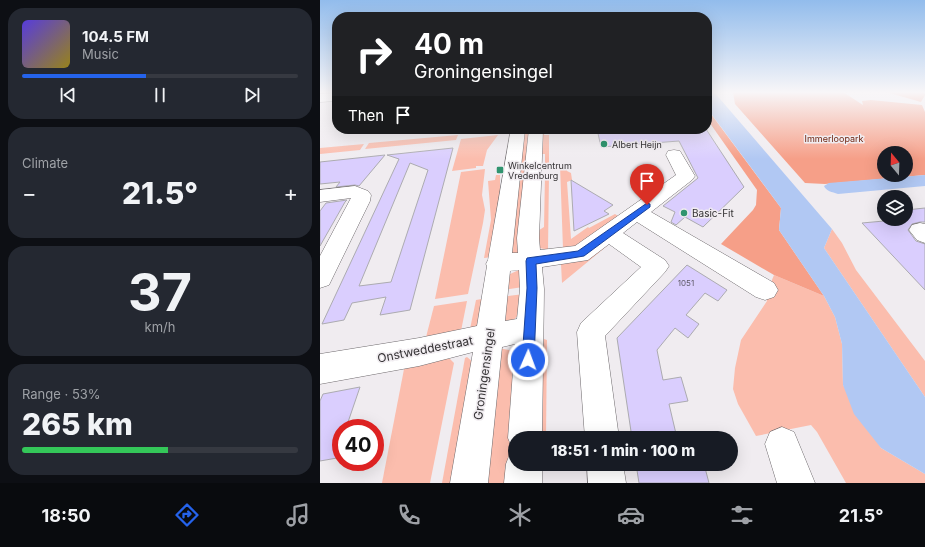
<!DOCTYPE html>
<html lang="en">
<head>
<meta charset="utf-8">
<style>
  :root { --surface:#171b24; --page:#242831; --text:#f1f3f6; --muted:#9ea1a6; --line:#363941; --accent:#2563eb }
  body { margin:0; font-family:Inter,sans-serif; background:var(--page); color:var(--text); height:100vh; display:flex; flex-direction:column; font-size:15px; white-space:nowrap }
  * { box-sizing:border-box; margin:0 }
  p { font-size:13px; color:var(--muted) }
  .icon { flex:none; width:22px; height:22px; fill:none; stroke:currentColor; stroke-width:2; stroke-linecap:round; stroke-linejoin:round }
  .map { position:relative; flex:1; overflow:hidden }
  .sheet { display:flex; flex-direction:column; gap:8px; padding:8px; background:#0d0f14; width:320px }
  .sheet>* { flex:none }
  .guide { position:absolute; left:12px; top:12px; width:380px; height:122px; border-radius:16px; box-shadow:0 4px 16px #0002; background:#202124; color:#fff; overflow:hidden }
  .needle { width:26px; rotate:341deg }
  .buttons { position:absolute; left:557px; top:146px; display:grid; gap:8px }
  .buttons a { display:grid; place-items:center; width:36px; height:36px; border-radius:50%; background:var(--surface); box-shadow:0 4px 16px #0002; font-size:20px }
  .speed { position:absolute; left:12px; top:419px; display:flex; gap:8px; font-size:20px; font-weight:700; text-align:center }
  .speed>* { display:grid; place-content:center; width:52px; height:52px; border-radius:50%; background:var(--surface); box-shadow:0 4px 16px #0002; line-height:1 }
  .speed .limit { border:6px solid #d22; background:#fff; color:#111 }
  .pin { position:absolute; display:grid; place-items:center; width:34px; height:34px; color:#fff; margin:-41px -17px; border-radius:50% 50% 50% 0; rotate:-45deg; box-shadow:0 0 4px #0007 }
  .pin .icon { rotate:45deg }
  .me { position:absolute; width:44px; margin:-22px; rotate:2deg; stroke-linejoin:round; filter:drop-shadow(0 0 3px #0008) }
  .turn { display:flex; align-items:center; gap:14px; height:84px; padding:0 16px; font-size:18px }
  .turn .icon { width:52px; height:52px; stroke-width:2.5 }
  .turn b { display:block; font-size:28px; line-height:34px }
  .then { display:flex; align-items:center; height:38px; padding:0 16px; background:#0003; gap:8px; font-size:15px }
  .big { font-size:30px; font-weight:800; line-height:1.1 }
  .sheet .widget { flex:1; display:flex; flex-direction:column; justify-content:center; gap:6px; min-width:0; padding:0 14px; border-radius:16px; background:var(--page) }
  .sheet .dial { align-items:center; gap:0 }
  .dial b { font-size:52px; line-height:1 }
  .song { display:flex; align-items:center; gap:12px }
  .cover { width:48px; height:48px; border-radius:6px; background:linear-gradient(135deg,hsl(250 70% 55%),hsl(50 70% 35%)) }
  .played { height:4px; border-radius:2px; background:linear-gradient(90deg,var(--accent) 45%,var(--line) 45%) }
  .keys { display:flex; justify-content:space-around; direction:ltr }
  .heat { display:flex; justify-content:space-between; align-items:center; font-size:22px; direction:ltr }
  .charge { height:6px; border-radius:3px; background:linear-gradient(90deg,#34c759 53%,var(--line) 0) }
  .trip { position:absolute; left:188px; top:431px; width:230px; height:40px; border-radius:20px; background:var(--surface); box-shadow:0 4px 16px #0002; font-weight:800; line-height:40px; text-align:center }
  .tabs { display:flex; height:64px; justify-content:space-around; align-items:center; background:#090b0e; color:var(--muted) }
  .tabs .icon { width:28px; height:28px }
  .tabs .on { color:var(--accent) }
  .tabs b { font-size:18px; color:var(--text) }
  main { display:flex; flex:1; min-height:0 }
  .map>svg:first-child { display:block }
  .green { fill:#fbbdad }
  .forest { fill:#f69f88; fill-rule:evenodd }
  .water { fill:#b1c8f3 }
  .building { fill:#dacefe; stroke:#acabb0; fill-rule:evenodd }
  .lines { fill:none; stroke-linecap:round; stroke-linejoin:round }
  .minor-casing { stroke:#6e6a6d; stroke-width:1 }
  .minor { fill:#fff; fill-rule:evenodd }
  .route { fill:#2563eb; stroke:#184099 }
  .poi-dot { fill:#30946f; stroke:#f0ecf0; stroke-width:1.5 }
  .labels { text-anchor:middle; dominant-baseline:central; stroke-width:3; stroke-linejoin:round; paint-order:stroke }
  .number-label { font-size:8px; fill:#5e5a67 }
  .far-park-label { font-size:9px; fill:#6a1e09; stroke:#f0ecf0 }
  .far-poi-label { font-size:9px; fill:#353335; stroke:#f0ecf0; text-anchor:start }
  .poi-label { font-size:10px; fill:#353335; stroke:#f0ecf0; text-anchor:start }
  .near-street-label { font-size:12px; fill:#353335; stroke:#f0ecf0 }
</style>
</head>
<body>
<main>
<section class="sheet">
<div class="widget">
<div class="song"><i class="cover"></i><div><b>104.5 FM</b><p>Music</p></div></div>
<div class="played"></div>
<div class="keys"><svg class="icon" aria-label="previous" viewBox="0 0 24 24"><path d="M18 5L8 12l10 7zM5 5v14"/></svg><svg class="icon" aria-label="pause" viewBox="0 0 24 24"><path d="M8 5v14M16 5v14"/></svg><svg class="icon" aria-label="next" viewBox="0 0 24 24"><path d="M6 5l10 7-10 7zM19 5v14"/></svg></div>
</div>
<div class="widget"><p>Climate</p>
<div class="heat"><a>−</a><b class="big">21.5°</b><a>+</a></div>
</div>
<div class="widget dial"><b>37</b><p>km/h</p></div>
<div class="widget"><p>Range · 53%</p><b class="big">265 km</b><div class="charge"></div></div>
</section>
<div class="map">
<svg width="605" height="483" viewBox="0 0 605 483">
  <rect width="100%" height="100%" fill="#f0ecf0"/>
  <g class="green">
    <polygon points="229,131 225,133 224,135 229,135 229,169 225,169 225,154 222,154 223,132"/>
    <polygon points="199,133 211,133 198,255 190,252"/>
    <polygon points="138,135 136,140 45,149 49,143"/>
    <polygon points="178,135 167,150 163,166 156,166 156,168 132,171 141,139"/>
    <polygon points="44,144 40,150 0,154 0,148"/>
    <polygon points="240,165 247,168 247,171 251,173 252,180 247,182 251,239 268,227 269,228 295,214 298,216 258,246 243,249"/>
    <polygon points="165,169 162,195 165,210 163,223 148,294 115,299 141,172"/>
    <polygon points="176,175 180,175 180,195 173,257 164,258 171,220 168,181 175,180"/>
    <polygon points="225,175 229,175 228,250 216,247 213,234 224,227"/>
    <polygon points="512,229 522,243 536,270 605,361 605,397 504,248"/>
    <polygon points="284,245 287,246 242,283 241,264 258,261"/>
    <polygon points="201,269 203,287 183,290 186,276"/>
    <polygon points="454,275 504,296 515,317 522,344 523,385 561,448 605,474 605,483 526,483 497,432 491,425 436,436 418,404 413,389 415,368 421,340 447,301 445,297"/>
    <path d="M 204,294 C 199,315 200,320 177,328 L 181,297 Z"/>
    <polygon points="167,298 160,323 153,329 150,329 156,300"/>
    <polygon points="147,301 141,331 105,341 114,306"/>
    <polygon points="224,339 227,340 226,438 213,438 216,341"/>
    <polygon points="178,348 189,350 198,358 195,483 155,483"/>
    <polygon points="122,357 130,359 134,363 110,483 62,483 85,364"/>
    <polygon points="147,357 153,362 138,483 122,483 145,358"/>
  </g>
  <g class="forest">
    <path d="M 413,92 L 523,92 L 543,105 L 542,101 L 551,100 L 602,105 L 605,112 L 605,175 L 505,184 L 485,183 L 415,104 ZM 564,153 L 586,153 L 586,175 L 564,175 Z"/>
    <polygon points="566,92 604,92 605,95 601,102"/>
    <polygon points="387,114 391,114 461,208 459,230 504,296 454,275 401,244 433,210 436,205 437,190 387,119"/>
  </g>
  <g class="water">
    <polygon points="387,92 394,92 512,229 504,248 605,397 605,474 561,448 534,414 523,385 522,344 515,317 504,296 459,230 461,208 387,108"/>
    <path d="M 605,175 L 605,186 L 518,194 C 512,192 506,191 504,186 L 509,183 Z"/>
  </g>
  <g class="building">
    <polygon points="277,129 386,129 424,187 383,227 365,217 356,225 351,222 355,212 343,206 378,178 359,141 281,147"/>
    <path d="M 133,148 L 90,310 L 60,315 L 66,297 L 32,303 L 24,320 L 2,324 L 79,159 L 67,155 ZM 90,163 L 108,170 L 71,282 L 39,286 Z"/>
    <polygon points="65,155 39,186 35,185 16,187 20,182 0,184 0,162"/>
    <polygon points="251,180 293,205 284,211 289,214 254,231"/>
    <polygon points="27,200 25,202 0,246 0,211 6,203"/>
    <polygon points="605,208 605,222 600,222 592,224 588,230 596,241 605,244 605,290 542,223 586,219 586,210"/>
    <polygon points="367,265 407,290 398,301 385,293 366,315 379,324 368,338 355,328 337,350 343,380 361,377 368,401 349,404 357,438 312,438 297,338"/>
    <polygon points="40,387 26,428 21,428 21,445 17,458 0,461 0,401 3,394"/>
    <polygon points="316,464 384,464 389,483 319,483"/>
  </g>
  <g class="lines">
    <g class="minor-casing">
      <g id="minor">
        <polygon points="17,93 17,101 0,102 0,94"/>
        <path d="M 191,129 L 205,129 L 192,253 L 198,253 L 197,238 L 209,129 L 223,129 L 219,238 L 220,250 L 255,246 L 356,175 L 346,155 L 348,151 L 354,150 L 360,151 L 375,176 L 372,180 L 331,212 L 454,283 L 458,290 L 454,297 L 445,300 L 436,297 L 317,222 L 303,233 L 345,260 L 349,266 L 345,272 L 285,336 L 299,438 L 265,438 L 257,332 L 261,323 L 321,267 L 289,244 L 268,260 L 222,267 L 224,289 L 222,438 L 195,438 L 195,464 L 222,464 L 222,483 L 184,483 L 186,464 L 191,451 L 193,450 L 188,438 L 195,344 L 182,347 L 168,483 L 130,483 L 153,352 L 99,366 L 0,384 L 0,354 L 99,338 L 157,326 L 167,266 L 166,264 L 168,260 ZM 199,270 L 200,289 L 197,319 L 185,321 L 190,271 Z"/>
        <polygon points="35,186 48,191 51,195 50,201 9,285 0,288 0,256 31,198 0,202 0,190"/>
        <polygon points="600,223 605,224 605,243 597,240 589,230 592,225"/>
        <polygon points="462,427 474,432 495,483 457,483 445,444 450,432"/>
        <polygon points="267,464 303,464 306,483 268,483"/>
      </g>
    </g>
    <use href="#minor" class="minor"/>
  </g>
  <linearGradient id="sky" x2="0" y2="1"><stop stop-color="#92bcec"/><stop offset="0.58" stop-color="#f8f6f8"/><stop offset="1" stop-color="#f8f6f8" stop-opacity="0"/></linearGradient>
  <rect width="605" height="159" fill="url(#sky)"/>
  <polygon class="route" points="327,203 330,204 330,207 264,256 216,264 217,288 214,360 212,364 208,366 204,364 202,360 207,288 206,261 207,258 258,251"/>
  <g class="poi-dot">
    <circle cx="284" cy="144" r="4"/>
    <rect x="176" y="166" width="8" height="8" rx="2"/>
    <circle cx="364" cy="213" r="4"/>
  </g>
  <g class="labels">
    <g class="number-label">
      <text x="366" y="283">1051</text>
    </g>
    <g class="far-park-label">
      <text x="514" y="138">Immerloopark</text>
    </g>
    <g class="far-poi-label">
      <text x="292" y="144">Albert Heijn</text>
      <text x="188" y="165">Winkelcentrum<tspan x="188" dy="10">Vredenburg</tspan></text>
    </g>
    <g class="poi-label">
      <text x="372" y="213">Basic-Fit</text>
    </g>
    <g class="near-street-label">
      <text transform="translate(105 349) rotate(-11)">Onstweddestraat</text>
      <text transform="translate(164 374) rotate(-82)">Groningensingel</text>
    </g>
  </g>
</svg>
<div class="buttons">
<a><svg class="needle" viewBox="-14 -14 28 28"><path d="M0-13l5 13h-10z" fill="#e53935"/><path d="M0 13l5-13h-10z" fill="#9ea1a6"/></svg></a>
<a><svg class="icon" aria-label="layers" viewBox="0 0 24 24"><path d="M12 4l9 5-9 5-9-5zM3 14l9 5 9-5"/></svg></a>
</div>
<div class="speed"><div class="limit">40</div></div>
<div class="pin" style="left:327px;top:205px;background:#d93025"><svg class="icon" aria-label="arrive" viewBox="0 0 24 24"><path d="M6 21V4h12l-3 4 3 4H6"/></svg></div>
<svg class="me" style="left:208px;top:360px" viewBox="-20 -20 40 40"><circle r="17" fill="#2563eb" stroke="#fff" stroke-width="3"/><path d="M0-11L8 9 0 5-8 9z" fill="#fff"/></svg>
<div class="trip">18:51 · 1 min · 100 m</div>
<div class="guide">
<div class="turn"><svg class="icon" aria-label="right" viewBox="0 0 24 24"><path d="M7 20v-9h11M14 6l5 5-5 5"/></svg><div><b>40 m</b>Groningensingel</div></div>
<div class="then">Then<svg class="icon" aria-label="arrive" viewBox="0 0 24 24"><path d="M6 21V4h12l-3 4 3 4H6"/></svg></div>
</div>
</div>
</main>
<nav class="tabs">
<b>18:50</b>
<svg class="icon on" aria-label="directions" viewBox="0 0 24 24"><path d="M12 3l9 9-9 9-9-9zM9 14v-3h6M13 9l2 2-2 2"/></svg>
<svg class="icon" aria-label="music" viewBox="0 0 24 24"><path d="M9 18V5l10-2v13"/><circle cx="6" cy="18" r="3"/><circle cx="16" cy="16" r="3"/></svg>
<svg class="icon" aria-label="phone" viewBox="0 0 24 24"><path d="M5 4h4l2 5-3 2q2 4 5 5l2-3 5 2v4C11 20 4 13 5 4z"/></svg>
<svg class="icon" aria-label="climate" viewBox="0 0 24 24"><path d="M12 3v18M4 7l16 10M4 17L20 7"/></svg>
<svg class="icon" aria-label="car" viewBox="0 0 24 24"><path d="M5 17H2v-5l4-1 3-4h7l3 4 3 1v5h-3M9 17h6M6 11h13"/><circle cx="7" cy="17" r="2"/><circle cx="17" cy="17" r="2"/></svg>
<svg class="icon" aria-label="filters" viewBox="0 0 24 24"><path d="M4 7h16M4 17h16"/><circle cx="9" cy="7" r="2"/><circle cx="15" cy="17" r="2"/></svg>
<b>21.5°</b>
</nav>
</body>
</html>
